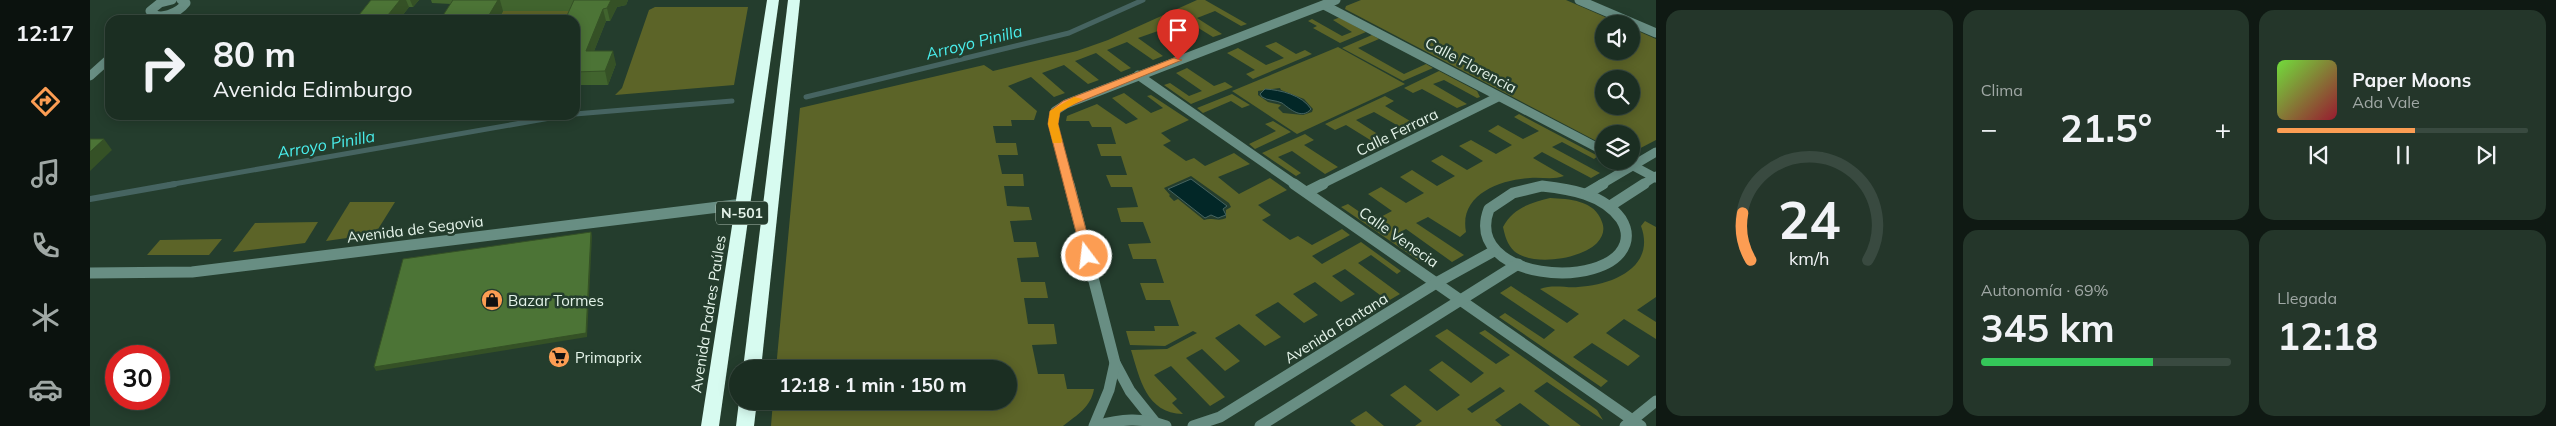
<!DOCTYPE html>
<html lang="es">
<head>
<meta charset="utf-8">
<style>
  :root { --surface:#1b2e22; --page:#24362a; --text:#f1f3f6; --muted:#a0a8a5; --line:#394a40; --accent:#fc9d53 }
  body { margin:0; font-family:Mulish,sans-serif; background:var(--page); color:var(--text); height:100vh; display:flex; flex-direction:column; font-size:19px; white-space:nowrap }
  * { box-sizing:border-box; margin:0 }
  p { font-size:16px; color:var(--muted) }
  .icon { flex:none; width:28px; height:28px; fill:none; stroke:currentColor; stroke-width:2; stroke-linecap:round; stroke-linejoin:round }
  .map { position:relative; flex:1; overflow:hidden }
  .side { display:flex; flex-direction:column; gap:10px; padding:10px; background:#0f1913; width:900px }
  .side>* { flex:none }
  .top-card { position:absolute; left:15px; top:15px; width:475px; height:105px; border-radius:15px; box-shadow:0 2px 12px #0003,0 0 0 1px var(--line); background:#1b2e22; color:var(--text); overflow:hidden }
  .buttons { position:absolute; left:1505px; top:15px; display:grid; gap:10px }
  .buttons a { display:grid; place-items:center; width:45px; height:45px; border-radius:50%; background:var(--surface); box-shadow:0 2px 12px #0003,0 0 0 1px var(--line); font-size:25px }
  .speed { position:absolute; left:15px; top:345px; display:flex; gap:10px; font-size:25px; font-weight:700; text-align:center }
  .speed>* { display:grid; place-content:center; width:65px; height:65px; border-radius:50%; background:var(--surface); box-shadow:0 2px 12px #0003,0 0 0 1px var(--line); line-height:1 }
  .speed .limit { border:8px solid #d22; background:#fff; color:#111 }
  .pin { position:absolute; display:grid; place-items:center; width:42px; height:42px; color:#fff; margin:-51px -21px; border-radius:50% 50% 50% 0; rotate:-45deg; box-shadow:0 0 5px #0007 }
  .pin .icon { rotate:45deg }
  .me { position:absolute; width:55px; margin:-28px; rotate:345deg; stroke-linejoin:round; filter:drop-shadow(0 0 4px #0008) }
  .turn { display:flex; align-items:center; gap:18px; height:105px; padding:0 25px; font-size:22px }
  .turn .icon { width:65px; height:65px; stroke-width:2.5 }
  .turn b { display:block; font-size:35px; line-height:42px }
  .big { font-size:38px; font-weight:700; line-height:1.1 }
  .side .card { flex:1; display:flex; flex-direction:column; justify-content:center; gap:8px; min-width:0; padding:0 18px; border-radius:15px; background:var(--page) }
  .side .dial { align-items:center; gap:0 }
  .dial svg { height:130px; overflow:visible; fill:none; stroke:var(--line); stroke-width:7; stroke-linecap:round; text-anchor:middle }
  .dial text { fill:var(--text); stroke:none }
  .song { display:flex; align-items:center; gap:15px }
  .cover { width:60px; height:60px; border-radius:8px; background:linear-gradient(135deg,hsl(100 70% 55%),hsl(350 70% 35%)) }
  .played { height:5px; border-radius:2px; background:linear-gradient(90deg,var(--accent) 55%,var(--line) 55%) }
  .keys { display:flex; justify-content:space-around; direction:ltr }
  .heat { display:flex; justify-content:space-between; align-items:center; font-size:28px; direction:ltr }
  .charge { height:8px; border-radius:4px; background:linear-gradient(90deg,#34c759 69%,var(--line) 0) }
  .side .tiles { flex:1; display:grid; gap:10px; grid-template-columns:repeat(3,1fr) }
  .card:first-child { grid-row:span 2 }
  .trip { position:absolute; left:639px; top:360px; width:288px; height:50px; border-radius:25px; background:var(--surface); box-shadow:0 2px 12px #0003,0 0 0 1px var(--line); font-weight:700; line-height:50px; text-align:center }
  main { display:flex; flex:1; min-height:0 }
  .tabs { display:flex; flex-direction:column; width:90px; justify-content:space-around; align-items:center; background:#0b120e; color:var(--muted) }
  .tabs .icon { width:35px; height:35px }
  .tabs .current { color:var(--accent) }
  .tabs b { font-size:22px; color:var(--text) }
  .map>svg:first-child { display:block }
  .green { fill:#5c6428; fill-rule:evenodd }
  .water { fill:#022727; stroke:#466461 }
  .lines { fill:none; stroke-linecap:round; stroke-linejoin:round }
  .stream-far1 { stroke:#466461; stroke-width:5 }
  .stream { stroke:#466461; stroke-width:6 }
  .street-far1 { stroke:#688e83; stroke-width:9 }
  .street { stroke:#688e83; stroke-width:11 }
  .highway { fill:#d7fbf0; fill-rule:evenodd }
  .wall { fill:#41642e }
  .shaded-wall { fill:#355126 }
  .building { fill:#4c7436; stroke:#355126 }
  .route { fill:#fc9d53; stroke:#a46636 }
  .slow { fill:#f59e0b }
  .labels { text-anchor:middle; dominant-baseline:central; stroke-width:5; stroke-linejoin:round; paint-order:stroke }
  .shield { fill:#243d2d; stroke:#aabcb1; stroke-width:1 }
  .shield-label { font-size:14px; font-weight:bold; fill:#e4f3e9 }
  .street-label { font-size:15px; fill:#e4f3e9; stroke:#243d2d }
  .poi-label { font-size:15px; fill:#e4f3e9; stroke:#243d2d; text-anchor:start }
  .water-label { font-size:16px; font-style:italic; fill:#49edeb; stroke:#243d2d }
</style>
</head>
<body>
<main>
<nav class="tabs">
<b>12:17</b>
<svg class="icon current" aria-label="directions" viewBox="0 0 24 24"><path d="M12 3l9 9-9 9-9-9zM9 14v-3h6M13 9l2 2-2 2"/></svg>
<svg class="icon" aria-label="music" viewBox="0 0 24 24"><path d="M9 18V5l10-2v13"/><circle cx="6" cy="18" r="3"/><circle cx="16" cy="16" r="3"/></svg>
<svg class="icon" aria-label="phone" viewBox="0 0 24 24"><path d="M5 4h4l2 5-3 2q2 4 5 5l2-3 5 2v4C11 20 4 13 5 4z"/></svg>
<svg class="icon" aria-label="climate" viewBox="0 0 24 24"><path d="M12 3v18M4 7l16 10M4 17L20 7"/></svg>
<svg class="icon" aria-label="car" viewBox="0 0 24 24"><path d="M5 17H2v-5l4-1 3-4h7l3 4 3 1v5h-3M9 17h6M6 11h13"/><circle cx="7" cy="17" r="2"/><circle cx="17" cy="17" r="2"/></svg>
</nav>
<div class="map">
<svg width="1566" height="426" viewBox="0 0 1566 426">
  <rect width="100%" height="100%" fill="#243d2d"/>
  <g class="green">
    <path d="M 1107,0 L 1115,0 L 1157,24 L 1151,26 L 1125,11 L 1107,18 L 1132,34 L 1123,37 L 1097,21 L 1078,28 L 1102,45 L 1094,48 L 1068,31 L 1048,38 L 1073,56 L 1063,60 L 1037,42 L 1017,50 L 1041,68 L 1031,72 L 1006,53 L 985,61 L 1009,80 L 998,84 L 974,65 L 952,73 L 975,93 L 964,97 L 941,77 L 918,86 L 947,111 L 944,120 L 921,120 L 922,126 L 903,126 L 906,143 L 926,143 L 928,155 L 908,155 L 912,174 L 933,174 L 934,186 L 914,186 L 917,206 L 939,207 L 942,220 L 920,221 L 924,242 L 946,242 L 949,257 L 927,258 L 931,282 L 955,282 L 958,298 L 934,298 L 938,324 L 964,324 L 967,344 L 942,345 L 948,374 L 974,374 L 977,389 L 1004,389 C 1001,407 987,415 973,426 L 681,426 L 683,401 L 918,401 L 918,369 L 686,369 L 710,108 L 894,65 L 903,71 L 987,51 L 1018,40 Z"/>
    <path d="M 1271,0 L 1476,0 L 1531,24 L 1514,24 L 1514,51 L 1541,51 L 1541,28 L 1566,39 L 1566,140 L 1541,153 L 1541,134 L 1514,134 L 1514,145 L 1255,9 L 1256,6 ZM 1514,79 L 1541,79 L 1541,106 L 1514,106 Z"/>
    <polygon points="565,7 658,7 644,85 525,95 532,88 559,10"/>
    <polygon points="413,11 488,11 484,20 408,20"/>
    <polygon points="1248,18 1250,18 1276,32 1250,43 1223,28 1227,26 1218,21 1222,19 1252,36 1262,32 1243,20"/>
    <polygon points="1282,35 1289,39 1268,48 1314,74 1336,64 1343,68 1313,81 1252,48"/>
    <polygon points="1186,42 1206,54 1215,50 1222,54 1163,79 1156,74 1165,70 1137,53 1148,48 1176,65 1194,58 1175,46"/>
    <path d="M 1248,47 L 1315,84 L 1207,134 L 1142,91 ZM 1190,88 L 1191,90 L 1214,99 L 1223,109 L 1222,112 L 1213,115 L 1193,113 L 1188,108 L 1191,105 L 1178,102 L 1168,95 L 1168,91 Z"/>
    <polygon points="1097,68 1124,86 1135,82 1143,87 1101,104 1074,85 1080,83 1099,96 1112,91 1086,73"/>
    <polygon points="1349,71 1387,91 1390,97 1387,98 1354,80 1343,84 1377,104 1367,108 1332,89 1323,93 1314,88"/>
    <path d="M 1034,93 L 1061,113 L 1073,108 L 1057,96 L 1061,95 L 1099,120 L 1071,133 L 1081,141 L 1073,145 L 1096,161 L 1104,158 L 1115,166 L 1144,153 L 1160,164 L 1128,177 L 1149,194 L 1180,178 L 1197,190 L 1168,205 L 1181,215 L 1172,220 L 1200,240 L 1208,236 L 1222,245 L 1252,229 L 1260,235 L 1222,256 L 1232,264 L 1271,242 L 1311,271 L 1307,274 L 1281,255 L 1268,263 L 1310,294 L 1298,301 L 1255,269 L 1242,276 L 1265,294 L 1251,302 L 1225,282 L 1203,294 L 1228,315 L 1214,323 L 1188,302 L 1165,315 L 1191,337 L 1175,346 L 1149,324 L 1125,338 L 1150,361 L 1135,371 L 1112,349 L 1096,358 L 1135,397 L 1120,406 L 1081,366 L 1064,375 L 1087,399 L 1082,403 L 1093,414 C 1056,413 1050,379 1041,350 L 1077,349 L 1107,333 L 1103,331 L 1075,346 L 1040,345 L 1036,331 L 1065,331 L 1064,326 L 1089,326 L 1080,300 L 1056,300 L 1050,283 L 1074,283 L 1066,259 L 1043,259 L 1038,244 L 1061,243 L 1053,222 L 1031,222 L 1027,208 L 1048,207 L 1042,187 L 1021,187 L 1016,175 L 1037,175 L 1031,156 L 1011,156 L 1007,144 L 1026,144 L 1021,127 L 1002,127 L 999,121 L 976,121 L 977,116 L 1007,104 L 1036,124 L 1048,119 L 1022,98 ZM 1101,176 L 1139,203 L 1141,207 L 1136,210 L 1136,218 C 1128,222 1122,217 1114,220 L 1088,199 L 1084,201 L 1079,196 L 1080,195 L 1074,188 Z"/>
    <polygon points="1142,94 1160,105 1152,108 1141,101 1113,113 1107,108"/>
    <polygon points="1295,96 1304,101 1295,106 1330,127 1319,132 1284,112 1266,120 1300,142 1290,146 1256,125 1245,130 1235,124"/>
    <path d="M 1429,114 L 1508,156 L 1504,159 L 1472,142 L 1462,147 L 1510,173 L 1501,178 L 1452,152 L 1443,158 L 1474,176 C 1463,180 1452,177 1440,178 C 1409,180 1369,195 1376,232 L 1370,237 L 1338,217 L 1326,223 L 1374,255 L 1362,262 L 1316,229 L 1303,236 L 1335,258 L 1329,261 L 1251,207 L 1258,204 L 1283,221 L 1302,211 L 1278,194 L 1291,187 L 1316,203 L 1334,193 L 1310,177 L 1322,170 L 1347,186 L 1365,176 L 1341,161 L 1352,155 L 1377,170 L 1393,161 L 1369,146 L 1381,140 L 1406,154 L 1422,145 L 1398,131 L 1408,125 L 1433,139 L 1449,131 L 1424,117 Z"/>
    <polygon points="1183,121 1201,132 1165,149 1159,144 1186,131 1175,124"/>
    <polygon points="1215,134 1224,140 1214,145 1248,167 1235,174 1202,151 1188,157 1211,173 1206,176 1172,153"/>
    <path d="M 1460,198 C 1479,199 1505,200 1512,222 C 1515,230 1513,236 1507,243 C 1491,259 1443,267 1424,251 C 1417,244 1415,236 1413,227 C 1423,208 1440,203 1460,198 Z"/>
    <polygon points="260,202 305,202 285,234 236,241"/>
    <path d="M 1555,221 L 1566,227 L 1566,297 L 1547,310 L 1566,322 L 1566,339 L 1534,319 L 1516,333 L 1550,356 L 1538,366 L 1502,343 L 1483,357 L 1518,381 L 1511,387 L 1409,317 L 1415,313 L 1454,339 L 1465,330 L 1410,293 L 1421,286 L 1477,323 L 1489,314 L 1450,289 C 1463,284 1475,288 1488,287 C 1523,285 1566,267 1551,226 Z"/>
    <polygon points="228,222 215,243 143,252 165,223"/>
    <polygon points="132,239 119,255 57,255 70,240"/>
    <path d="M 1357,329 L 1406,364 L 1420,355 L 1389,333 L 1395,330 L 1507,410 L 1513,420 L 1457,382 L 1444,391 L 1491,426 L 1460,426 L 1430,403 L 1405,420 L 1412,426 L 1325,426 L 1332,421 L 1300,395 L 1315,385 L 1347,411 L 1370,395 L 1339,370 L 1352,361 L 1381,383 L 1394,373 L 1345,336 ZM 1410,387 L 1415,391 L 1382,413 L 1377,409 Z"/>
    <polygon points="1276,411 1294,426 1266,426 1260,421"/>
  </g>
  <g class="water">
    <path d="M 1175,89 C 1191,90 1212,95 1221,109 C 1212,120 1200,109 1192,103 C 1186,100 1178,101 1172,97 L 1170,94 Z"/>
    <polygon points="1101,179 1137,206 1133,209 1136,215 1128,218 1121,215 1115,218 1078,189"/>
  </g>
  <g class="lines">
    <g class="stream-far1">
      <polyline points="716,97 979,33 1053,0"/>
      <polyline points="485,114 642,101"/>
      <polyline points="78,185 477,115"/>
    </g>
    <polyline class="stream" points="0,199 85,184"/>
    <g class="street-far1">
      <path d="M 82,0 L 70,3 L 60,11 C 69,22 89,12 96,3 L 91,0"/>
      <polyline points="1489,0 1566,33"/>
      <polyline points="1234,5 1514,151"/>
      <polyline points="1048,75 1206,185"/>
      <polyline points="0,76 20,58"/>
      <polyline points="1534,161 1566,178"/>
      <polyline points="979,185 963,124 965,111 976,104 1246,0"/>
      <polyline points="1230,185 1408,97"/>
      <polyline points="1510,185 1566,152"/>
      <polyline points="1552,185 1566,176"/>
    </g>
    <g class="street">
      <polyline points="979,184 1025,363 1040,391 1064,421"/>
      <polyline points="1204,184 1551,426"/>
      <path d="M 1452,186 C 1480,189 1513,194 1531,219 C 1536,227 1538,235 1535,244 C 1518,292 1372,280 1399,209 L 1423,193 Z"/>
      <polyline points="1217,192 1233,184"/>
      <polyline points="1496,194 1513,184"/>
      <polyline points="1520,206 1554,184"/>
      <polyline points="0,273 102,272 653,204"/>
      <polyline points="1004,426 1019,390 1025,363"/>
      <path d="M 1006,426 C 1031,419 1051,417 1076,426"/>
      <polyline points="1103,426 1130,417 1346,283 1404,251"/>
      <polyline points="1170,426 1428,264"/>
      <polyline points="1535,426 1566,401"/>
    </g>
    <g class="highway">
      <polygon points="677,0 689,0 629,426 611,426"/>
      <polygon points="698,0 710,0 671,369 653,369"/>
      <polygon points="649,401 667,401 664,426 646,426"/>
    </g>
  </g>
  <g class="wall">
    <polygon points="281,0 329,0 323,7 319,7 309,20 271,20 269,15"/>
    <polygon points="341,0 538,0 536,5 527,7 520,21 516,21 504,51 526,64 518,85 485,85 485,20 479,11 413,11 408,20 350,20 361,4 342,3"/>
  </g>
  <g class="shaded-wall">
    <polygon points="310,0 316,0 319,7 309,20 300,20 298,15"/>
    <polygon points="320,0 329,0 323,7"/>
    <polygon points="408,0 410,0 413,11 408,20 396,20"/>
    <polygon points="521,0 538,0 536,5 527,7 520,21 517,8"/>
    <polygon points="513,9 516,21 499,64 496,51"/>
    <polygon points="523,51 526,64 518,85 515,71"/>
    <polygon points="14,139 22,150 0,171 0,152"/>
    <polygon points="501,232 502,236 497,337 286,371 284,367"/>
  </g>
  <g class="building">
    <polygon points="281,0 310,0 298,15 269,15"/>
    <polygon points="363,0 408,0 396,20 350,20"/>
    <polygon points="484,0 521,0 517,8 513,9 496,51 523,51 515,71 485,72 485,20 475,20"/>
    <polygon points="0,139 14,139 0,152"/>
    <polygon points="501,232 496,333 284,367 313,259"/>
  </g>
  <polygon class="route" points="1084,58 1092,60 980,106 970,112 968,124 1003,256 997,260 993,259 958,124 960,111 973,101"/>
  <polygon class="slow" points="984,97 993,99 970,112 968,124 972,141 971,143 963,143 958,124 960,111"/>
  <defs>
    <g id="shop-disc" transform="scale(1.125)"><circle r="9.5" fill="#fc9d53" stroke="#243d2d"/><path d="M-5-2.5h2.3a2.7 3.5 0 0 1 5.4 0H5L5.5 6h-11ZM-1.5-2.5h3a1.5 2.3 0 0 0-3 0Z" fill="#111"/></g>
    <g id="supermarket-disc" transform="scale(1.125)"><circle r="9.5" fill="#fc9d53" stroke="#243d2d"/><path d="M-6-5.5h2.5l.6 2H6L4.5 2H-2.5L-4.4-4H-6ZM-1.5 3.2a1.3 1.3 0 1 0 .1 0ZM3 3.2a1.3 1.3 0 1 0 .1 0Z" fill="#111"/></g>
  </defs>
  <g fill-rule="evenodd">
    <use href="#shop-disc" x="402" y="300"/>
    <use href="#supermarket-disc" x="469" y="357"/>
  </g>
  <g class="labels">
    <rect class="shield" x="626" y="201.5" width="52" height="23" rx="4"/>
    <g class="shield-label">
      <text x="652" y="213">N-501</text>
    </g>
    <g class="street-label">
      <text transform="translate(1381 65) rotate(28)">Calle Florencia</text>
      <text transform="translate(1307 132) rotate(-26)">Calle Ferrara</text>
      <text transform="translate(325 229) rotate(-7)">Avenida de Segovia</text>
      <text transform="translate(1309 237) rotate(35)">Calle Venecia</text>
      <text transform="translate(618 314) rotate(-81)">Avenida Padres Paúles</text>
      <text transform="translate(1246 328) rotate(-32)">Avenida Fontana</text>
    </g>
    <g class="poi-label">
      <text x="418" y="300">Bazar Tormes</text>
      <text x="485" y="357">Primaprix</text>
    </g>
    <g class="water-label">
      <text transform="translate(884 42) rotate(-14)">Arroyo Pinilla</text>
      <text transform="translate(236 144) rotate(-10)">Arroyo Pinilla</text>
    </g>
  </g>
</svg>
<div class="buttons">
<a><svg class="icon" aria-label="sound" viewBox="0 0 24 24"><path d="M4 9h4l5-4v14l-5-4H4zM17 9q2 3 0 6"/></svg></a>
<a><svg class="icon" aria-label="search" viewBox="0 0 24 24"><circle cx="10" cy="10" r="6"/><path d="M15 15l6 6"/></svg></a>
<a><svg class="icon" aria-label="layers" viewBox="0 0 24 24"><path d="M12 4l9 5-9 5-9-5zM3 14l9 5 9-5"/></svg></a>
</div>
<div class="speed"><div class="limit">30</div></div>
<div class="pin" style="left:1088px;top:60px;background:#d93025"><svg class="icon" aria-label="arrive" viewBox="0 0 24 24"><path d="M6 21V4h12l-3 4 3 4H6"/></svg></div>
<svg class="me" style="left:997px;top:256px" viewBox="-20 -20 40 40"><circle r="17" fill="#fc9d53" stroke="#fff" stroke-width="3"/><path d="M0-11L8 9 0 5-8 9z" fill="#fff"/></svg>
<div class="trip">12:18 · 1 min · 150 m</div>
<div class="top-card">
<div class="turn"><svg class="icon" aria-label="right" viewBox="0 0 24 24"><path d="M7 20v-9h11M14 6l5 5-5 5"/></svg><div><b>80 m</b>Avenida Edimburgo</div></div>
</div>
</div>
<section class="side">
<div class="tiles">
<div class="card dial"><svg viewBox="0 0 100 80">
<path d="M14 69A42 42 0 1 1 86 69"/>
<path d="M14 69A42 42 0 0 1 9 40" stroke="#fc9d53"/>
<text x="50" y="56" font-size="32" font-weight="700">24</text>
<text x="50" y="72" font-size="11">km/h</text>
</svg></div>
<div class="card"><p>Clima</p>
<div class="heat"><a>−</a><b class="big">21.5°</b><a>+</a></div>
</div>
<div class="card">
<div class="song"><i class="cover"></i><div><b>Paper Moons</b><p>Ada Vale</p></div></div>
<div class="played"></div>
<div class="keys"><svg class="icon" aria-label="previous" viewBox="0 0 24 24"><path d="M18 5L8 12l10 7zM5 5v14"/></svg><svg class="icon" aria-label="pause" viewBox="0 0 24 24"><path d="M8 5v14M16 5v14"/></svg><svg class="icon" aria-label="next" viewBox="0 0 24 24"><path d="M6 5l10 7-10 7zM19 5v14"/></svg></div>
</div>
<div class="card"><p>Autonomía · 69%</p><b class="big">345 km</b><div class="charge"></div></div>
<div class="card"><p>Llegada</p><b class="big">12:18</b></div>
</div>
</section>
</main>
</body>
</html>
